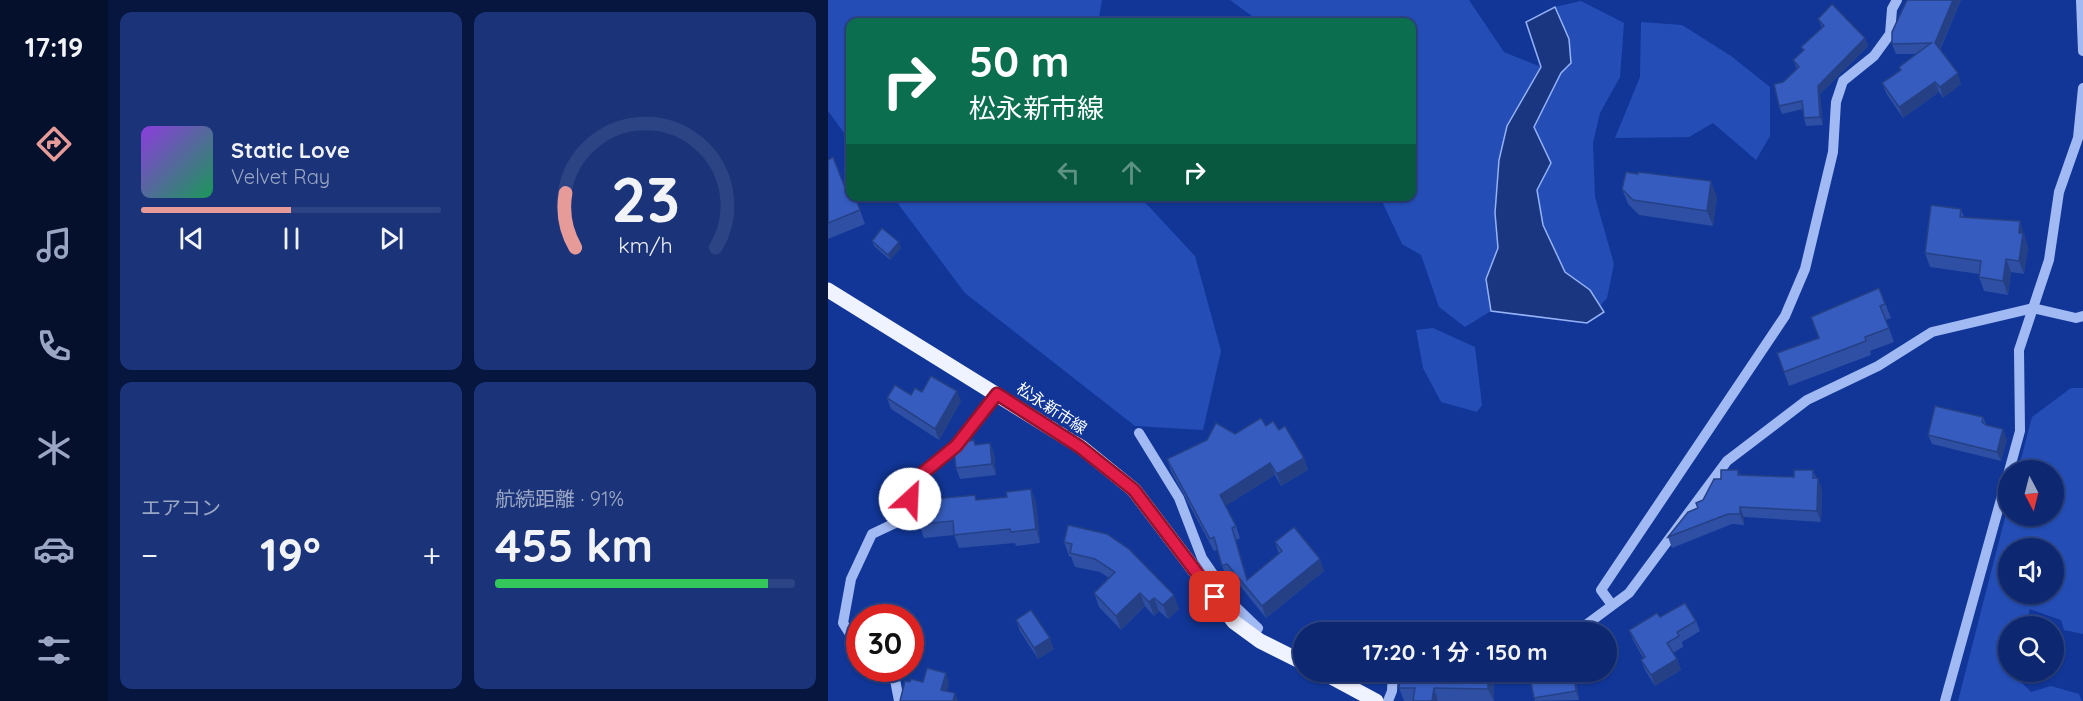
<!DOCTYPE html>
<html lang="ja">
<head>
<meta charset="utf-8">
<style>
  :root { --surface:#0d2871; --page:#1b3479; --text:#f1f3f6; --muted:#9aa6c3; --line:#2d4484; --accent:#e69b98 }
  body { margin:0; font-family:Quicksand,"Noto Sans JP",sans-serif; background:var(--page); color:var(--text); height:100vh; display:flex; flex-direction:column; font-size:22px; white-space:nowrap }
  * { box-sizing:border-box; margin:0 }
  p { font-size:20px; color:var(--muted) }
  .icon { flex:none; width:33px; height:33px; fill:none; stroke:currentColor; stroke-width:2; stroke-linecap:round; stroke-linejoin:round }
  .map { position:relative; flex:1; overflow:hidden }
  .details { display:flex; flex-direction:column; gap:12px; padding:12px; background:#07163e; width:720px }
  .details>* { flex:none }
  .hud { position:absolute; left:18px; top:18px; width:570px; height:183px; border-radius:12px; box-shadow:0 2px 4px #0004,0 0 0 2px var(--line); background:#0b6e4f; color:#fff; overflow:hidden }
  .needle { width:39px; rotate:173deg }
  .buttons { position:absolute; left:1170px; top:460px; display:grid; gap:12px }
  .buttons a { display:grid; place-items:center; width:66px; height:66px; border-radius:50%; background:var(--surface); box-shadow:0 2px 4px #0004,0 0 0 2px var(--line); font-size:30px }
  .speed { position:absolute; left:18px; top:604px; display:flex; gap:12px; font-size:30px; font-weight:700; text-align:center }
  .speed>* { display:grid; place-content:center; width:78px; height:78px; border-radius:50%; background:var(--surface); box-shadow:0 2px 4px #0004,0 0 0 2px var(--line); line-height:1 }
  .speed .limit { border:9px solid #d22; background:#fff; color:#111 }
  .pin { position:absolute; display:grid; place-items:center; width:51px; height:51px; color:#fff; margin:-26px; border-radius:12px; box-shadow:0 3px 9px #0006 }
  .me { position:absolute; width:66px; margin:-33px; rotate:25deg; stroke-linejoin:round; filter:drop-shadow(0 0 4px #0008) }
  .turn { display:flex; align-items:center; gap:21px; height:126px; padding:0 24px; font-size:27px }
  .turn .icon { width:78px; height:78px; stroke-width:2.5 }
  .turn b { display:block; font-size:42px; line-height:51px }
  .lanes { display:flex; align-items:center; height:57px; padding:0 24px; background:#0003; justify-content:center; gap:30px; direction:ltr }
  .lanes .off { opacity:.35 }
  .big { font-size:45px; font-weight:700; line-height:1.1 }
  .details .card { flex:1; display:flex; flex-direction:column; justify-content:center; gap:9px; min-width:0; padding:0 21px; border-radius:12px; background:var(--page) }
  .details .dial { align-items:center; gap:0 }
  .dial svg { height:156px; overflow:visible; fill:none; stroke:var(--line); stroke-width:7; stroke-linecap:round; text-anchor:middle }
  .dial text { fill:var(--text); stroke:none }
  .song { display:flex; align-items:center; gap:18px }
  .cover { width:72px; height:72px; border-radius:9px; background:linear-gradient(135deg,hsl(270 70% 55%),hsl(150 70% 35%)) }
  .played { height:6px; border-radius:3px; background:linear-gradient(90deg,var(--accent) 50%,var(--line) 50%) }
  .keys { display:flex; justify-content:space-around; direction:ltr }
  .heat { display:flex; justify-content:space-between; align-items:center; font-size:33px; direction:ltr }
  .charge { height:9px; border-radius:4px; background:linear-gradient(90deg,#34c759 91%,var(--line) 0) }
  .details .tiles { flex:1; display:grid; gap:12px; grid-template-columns:repeat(2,1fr) }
  .trip { position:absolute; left:465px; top:622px; width:324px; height:60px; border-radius:30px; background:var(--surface); box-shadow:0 2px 4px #0004,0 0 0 2px var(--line); font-weight:700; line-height:60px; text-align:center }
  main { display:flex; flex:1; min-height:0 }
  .tab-bar { display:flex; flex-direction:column; width:108px; justify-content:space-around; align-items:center; background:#05102d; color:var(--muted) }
  .tab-bar .icon { width:42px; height:42px }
  .tab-bar .on { color:var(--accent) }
  .tab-bar b { font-size:27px; color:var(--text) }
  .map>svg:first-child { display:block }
  .green { fill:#244eb6; fill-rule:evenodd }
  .water { fill:#1a3680; stroke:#94b2f7; stroke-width:1.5 }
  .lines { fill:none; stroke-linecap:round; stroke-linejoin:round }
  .minor { stroke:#a2baf3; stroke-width:10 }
  .major { stroke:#eff2ff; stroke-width:15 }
  .wall { fill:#2e4fa3 }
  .shaded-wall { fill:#254085 }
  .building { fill:#355cbe; stroke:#254085; stroke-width:1.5 }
  .route-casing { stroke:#92132f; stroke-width:15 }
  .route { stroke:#e11d48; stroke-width:10 }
  .labels { text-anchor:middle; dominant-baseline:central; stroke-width:6; stroke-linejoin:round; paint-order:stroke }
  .street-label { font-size:16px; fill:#fff; stroke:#113697 }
</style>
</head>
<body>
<main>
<nav class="tab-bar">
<b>17:19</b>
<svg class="icon on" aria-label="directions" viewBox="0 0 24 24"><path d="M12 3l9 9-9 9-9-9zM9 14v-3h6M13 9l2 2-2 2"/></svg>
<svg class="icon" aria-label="music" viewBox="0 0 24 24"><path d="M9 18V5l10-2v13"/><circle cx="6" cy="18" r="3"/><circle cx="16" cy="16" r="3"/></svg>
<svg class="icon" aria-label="phone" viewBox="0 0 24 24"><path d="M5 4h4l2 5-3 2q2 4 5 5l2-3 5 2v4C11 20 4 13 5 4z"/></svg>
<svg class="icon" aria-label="climate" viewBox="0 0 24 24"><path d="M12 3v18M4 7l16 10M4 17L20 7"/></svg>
<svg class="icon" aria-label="car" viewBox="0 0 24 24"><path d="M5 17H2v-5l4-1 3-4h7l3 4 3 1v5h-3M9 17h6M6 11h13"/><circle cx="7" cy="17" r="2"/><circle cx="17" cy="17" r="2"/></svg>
<svg class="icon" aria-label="filters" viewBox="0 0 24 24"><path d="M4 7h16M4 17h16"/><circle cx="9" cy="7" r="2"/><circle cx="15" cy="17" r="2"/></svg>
</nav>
<section class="details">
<div class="tiles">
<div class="card">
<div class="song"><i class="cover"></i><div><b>Static Love</b><p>Velvet Ray</p></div></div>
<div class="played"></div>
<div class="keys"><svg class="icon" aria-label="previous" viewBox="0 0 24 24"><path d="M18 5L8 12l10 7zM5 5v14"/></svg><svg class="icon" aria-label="pause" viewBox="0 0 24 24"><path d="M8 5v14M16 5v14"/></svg><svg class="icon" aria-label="next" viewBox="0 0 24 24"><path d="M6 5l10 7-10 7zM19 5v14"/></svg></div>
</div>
<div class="card dial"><svg viewBox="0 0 100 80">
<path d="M14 69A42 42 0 1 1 86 69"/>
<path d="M14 69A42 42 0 0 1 9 41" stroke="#e69b98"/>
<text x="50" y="56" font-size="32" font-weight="700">23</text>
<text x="50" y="72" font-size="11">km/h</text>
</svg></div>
<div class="card"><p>エアコン</p>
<div class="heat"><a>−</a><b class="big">19°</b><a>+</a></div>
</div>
<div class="card"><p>航続距離 · 91%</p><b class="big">455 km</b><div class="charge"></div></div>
</div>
</section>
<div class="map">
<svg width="1255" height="701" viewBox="0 0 1255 701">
  <rect width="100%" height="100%" fill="#113697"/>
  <g class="green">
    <polygon points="0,0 274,0 270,22 22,22 22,141 0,111"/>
    <polygon points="402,0 641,0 676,52 713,67 680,126 667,213 670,248 658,279 663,311 637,327 611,307 593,255 574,244 552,197 584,196 584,22 432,22"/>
    <polygon points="753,1 796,23 792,77 772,113 765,143 767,197 786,264 779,298 772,306 762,290 737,272 715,225 709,190 723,163 706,128 733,73 743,63 741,39 727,7"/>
    <polygon points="813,22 854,25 903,56 942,87 942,136 928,160 885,123 861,137 787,138 812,77"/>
    <polygon points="65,197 312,197 367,256 393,351 375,430 307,426 137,293"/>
    <polygon points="605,328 647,347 654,405 649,412 613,402 595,368 588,330"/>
    <path d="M 1243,388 L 1255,388 L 1255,634 L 1236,630 L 1233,620 L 1202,609 L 1196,627 L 1180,627 L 1180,672 L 1191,672 L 1189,678 L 1203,692 L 1223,686 L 1251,694 L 1254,701 L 1130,701 L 1180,506 L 1180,516 L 1226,516 L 1226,471 L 1190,471 L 1204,417 ZM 1180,549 L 1226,549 L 1226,594 L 1180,594 Z"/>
  </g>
  <polygon class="water" points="727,7 741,39 743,63 733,73 706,127 723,163 709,190 715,225 737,272 762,290 776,312 759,323 663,311 658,279 670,248 667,213 671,160 679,126 713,67 698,22"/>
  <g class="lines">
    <g class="minor">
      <polyline points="1253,0 1255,51"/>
      <polyline points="311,433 351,498 374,558 408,607 430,628 425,636"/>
      <polyline points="1181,471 1192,431 1191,350 1221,260 1231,192 1250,138 1255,88"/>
      <polyline points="784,605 773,590 957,316 977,269 1005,152 1008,102 1015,81 1046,56 1062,34 1064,9 1069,0"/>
      <polyline points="747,633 801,593 899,461 979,400 1050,366 1104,332 1205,308 1248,318 1255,316"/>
      <polyline points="32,642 24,637 15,623 23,579 44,534 80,517 85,481 128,446 169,394"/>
      <polyline points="65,669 71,701"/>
      <polyline points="560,701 564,691 565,672"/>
      <polyline points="1117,701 1180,474"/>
    </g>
    <g class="major">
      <polyline points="0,290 253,447 306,490 406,622 432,641 476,663"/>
      <polyline points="494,672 548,701"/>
    </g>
  </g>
  <g class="wall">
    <polygon points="1079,0 1133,0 1112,50 1133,84 1115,98 1111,92 1075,118 1058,93 1054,83 1072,70 1071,67 1088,54 1068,54 1064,44"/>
    <polygon points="990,19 1037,38 1040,46 992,94 995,125 978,126 976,118 975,109 954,114 951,106 955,82 969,69 965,60 975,51 973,47 994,28"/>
    <polygon points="0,160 20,195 27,196 37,224 0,239"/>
    <polygon points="794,189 889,197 885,226 811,215 800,204"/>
    <polygon points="1133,209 1136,217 1197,235 1197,238 1200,247 1196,274 1183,272 1180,295 1156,291 1151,277 1151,274 1102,267 1097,253"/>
    <polygon points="44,241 73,248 62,260 46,246"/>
    <polygon points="1051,288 1063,318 1058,320 1066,342 1042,351 1043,355 961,386 949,353 991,338 983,317"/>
    <polygon points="94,392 133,401 111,440 63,409 59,398"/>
    <polygon points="1155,417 1158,424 1179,439 1173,461 1104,444 1100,435"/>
    <polygon points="438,426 476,458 480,470 453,486 447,475 397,506 408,526 412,538 408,540 419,580 451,554 447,542 496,571 438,618 404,576 398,577 389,550 386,551 343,471 339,459 407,434"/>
    <polygon points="146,440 148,445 162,443 166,454 168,475 132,479 128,468"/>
    <polygon points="910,470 912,475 966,477 985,470 988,478 994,489 993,522 916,517 916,525 904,524 844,548 840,537 870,509 875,500 893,479"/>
    <polygon points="203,489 208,502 212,543 188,546 187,543 131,548 126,535 96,538 91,524 108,499 149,500 179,497"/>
    <polygon points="240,525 351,609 340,619 331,611 326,616 317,606 293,630 271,607 266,593 281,578 272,572 247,567 243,557 241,556 236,542"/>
    <polygon points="832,617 868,621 872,631 854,642 855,647 845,653 849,659 853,670 827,686 817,670 813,660 815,658 805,640 801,630"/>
    <polygon points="188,620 226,649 210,659 192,631"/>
    <polygon points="665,672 666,701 576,701 571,688"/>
    <polygon points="701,672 745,672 748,679 751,700 707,701"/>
  </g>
  <g class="shaded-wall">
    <polygon points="1125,0 1133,0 1110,53 1107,43"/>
    <polygon points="1037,38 1040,46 992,94 995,125 992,117 990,86"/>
    <polygon points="1130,73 1133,84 1115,98 1112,87"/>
    <polygon points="1107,82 1111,92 1075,118 1071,107"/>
    <polygon points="883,181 889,197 885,226 879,211"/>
    <polygon points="1192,221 1200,247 1196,274 1191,261 1191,233"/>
    <polygon points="71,242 73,248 62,260 60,255"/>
    <polygon points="1178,259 1183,272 1180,295 1175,281"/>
    <polygon points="129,391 133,401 111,440 107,429"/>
    <polygon points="1175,429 1179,439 1173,461 1169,452"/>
    <polygon points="162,443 166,454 168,475 164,464"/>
    <polygon points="476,458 480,470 453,486 449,474"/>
    <polygon points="442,463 447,475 396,507 392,495"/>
    <polygon points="990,478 994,489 993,522 989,511"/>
    <polygon points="203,489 208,502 212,543 208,529"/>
    <polygon points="912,507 916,517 916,525 912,514"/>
    <polygon points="404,528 408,540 423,592 419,580"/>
    <polygon points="492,559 496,571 438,618 434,606"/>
    <polygon points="312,593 317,606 293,630 288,616"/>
    <polygon points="346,595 351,609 340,619 335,605"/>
    <polygon points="326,598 331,611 326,616 321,602"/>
    <polygon points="222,638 226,649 210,659 206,648"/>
    <polygon points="849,659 853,670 827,686 823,675"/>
    <polygon points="660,672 665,672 666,701 660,689"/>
    <polygon points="745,672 748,679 751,700 748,691"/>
    <polygon points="118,673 121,683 117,699 113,690"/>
    <polygon points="606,688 610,701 604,701"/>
    <polygon points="127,693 130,701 125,701"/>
  </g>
  <g class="building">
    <polygon points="1079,0 1125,0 1107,43 1130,73 1112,87 1107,82 1071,107 1054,83 1073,70 1071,67 1103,43 1064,44 1064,32"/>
    <polygon points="1004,4 1037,38 990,86 992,117 976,118 974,101 951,106 946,84 955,82 971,67 965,60 976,50 973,47 996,26 990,19"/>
    <polygon points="5,157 20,195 22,194 22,196 27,196 32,210 0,223 0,160"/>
    <polygon points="798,172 810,174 810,172 883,181 879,211 805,200 794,189"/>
    <polygon points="1103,205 1133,209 1132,217 1192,221 1191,233 1195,233 1191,261 1178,259 1175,281 1151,277 1153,261 1097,253"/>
    <polygon points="54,228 71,242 60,255 44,241"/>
    <polygon points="1051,288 1057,304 1052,306 1061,328 1037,337 1038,341 956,372 949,353 991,338 983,317"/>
    <polygon points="103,376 129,391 107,429 59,398 67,385 83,395 87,388 94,392"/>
    <polygon points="1107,406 1155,417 1154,422 1158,425 1175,429 1169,452 1100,435"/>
    <polygon points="433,418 438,426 445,421 451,430 457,426 476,458 449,474 442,463 392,495 408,526 404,528 419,580 454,551 447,542 466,527 492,559 434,606 399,564 394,566 386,537 382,539 339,459 379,440 388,423 407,434"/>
    <polygon points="146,440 147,445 162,443 164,464 128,468 125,444"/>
    <polygon points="893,470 910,470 910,475 966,477 966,470 985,470 985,478 990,478 989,511 912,507 912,514 900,514 840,537 860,512 870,508 868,503 875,500 886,479 893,479"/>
    <polygon points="203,489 208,529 183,532 182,529 126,535 125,521 91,524 89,494 106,493 107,499 147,495 148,500 179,497 178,492"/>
    <polygon points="240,525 279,534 301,549 346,595 335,605 326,598 321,602 312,593 288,616 266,593 287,572 267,559 242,553 244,544 236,542"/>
    <polygon points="857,603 868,621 849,632 851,636 839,643 849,659 823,675 813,660 817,657 801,630 829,613 832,617"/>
    <polygon points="203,610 222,638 206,648 188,620"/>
    <polygon points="493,624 519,633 490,633"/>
    <polygon points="99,668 118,673 113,690 127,693 125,701 72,701 77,681 82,682 83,679 95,682"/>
    <polygon points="572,672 660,672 660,689 606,688 604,701 585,701 587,688 571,688"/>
    <polygon points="701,672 745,672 748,691 706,698"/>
  </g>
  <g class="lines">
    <g class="route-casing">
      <polyline id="route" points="82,499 85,481 128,446 169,394 252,447 306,490 387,597"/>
    </g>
    <use href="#route" class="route"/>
  </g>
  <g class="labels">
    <g class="street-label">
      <text transform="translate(224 408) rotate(33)">松永新市線</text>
    </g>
  </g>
</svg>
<div class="buttons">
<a><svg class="needle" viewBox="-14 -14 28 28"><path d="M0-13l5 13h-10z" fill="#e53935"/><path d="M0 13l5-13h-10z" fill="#9aa6c3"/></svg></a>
<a><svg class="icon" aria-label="sound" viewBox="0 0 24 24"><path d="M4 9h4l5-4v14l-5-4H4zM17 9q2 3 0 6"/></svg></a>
<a><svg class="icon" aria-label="search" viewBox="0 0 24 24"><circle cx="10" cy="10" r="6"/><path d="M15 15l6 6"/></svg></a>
</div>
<div class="speed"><div class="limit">30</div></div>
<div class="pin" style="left:387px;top:597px;background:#d93025"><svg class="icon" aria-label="arrive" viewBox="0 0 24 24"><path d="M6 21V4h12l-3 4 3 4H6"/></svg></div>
<svg class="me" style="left:82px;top:499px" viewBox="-20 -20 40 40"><circle r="19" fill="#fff"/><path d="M0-13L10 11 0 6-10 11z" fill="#e11d48"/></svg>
<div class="trip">17:20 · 1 分 · 150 m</div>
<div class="hud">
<div class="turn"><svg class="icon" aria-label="right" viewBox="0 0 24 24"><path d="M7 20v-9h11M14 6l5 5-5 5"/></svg><div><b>50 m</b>松永新市線</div></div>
<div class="lanes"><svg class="icon off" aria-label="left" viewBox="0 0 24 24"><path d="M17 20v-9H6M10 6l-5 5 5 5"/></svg><svg class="icon off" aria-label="ahead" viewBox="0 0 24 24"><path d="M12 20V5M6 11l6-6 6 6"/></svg><svg class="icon" aria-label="right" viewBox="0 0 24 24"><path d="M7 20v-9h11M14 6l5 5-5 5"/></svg></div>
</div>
</div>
</main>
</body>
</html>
